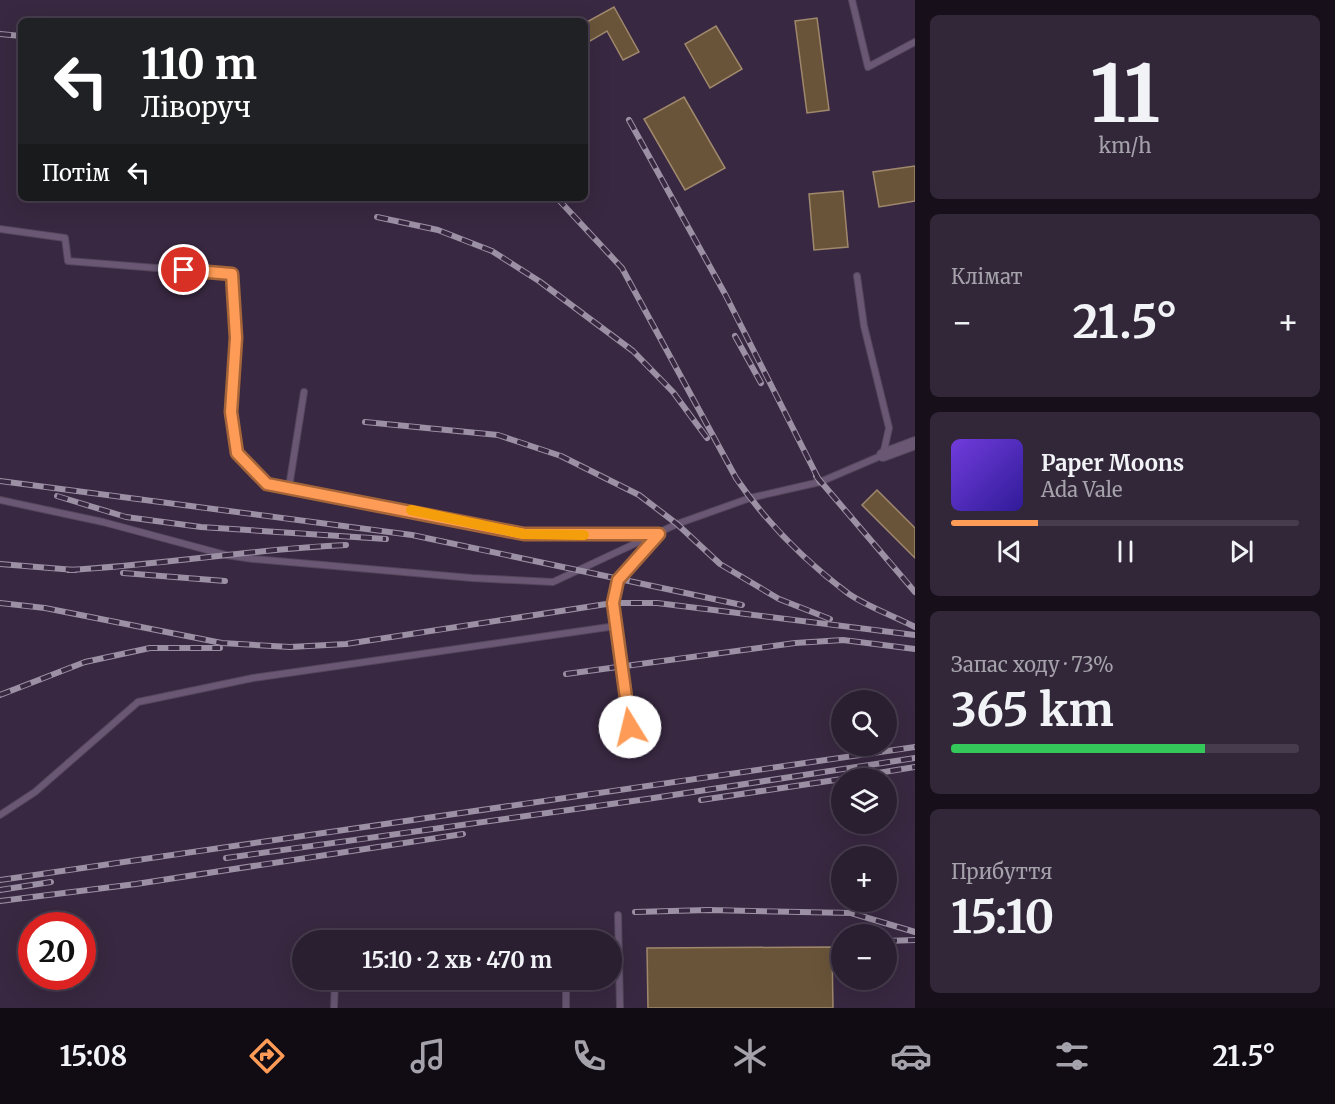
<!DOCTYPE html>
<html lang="uk">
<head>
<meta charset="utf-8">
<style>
  :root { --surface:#2a1e31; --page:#322739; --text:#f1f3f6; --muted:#a5a2ab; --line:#463c4d; --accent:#fe9c57 }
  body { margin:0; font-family:Merriweather,serif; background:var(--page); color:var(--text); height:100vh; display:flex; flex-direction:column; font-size:22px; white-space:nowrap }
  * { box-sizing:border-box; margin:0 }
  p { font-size:20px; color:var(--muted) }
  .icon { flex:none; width:33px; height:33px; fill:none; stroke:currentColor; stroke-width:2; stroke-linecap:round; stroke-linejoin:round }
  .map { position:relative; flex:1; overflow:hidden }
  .panel { display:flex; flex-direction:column; gap:15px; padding:15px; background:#17101b; width:420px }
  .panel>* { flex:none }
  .top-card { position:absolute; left:18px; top:18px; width:570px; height:183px; border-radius:9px; box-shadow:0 6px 24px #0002,0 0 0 2px var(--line); background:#202124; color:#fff; overflow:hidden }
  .tools { position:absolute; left:831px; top:690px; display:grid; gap:12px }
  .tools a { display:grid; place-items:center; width:66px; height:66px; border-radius:50%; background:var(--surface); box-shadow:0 6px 24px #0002,0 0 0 2px var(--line); font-size:30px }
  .speed { position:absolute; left:18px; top:912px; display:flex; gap:12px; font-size:30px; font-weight:700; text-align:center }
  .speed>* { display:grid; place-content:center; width:78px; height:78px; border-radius:50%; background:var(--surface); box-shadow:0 6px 24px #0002,0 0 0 2px var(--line); line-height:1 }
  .speed .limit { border:9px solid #d22; background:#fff; color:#111 }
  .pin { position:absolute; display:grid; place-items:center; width:51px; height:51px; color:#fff; margin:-26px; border:3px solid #fff; border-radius:50%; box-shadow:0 2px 6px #0007 }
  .me { position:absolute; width:66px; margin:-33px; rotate:351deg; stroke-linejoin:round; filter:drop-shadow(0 0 4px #0008) }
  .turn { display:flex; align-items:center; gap:21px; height:126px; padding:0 24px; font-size:27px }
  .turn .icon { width:78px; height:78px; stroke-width:2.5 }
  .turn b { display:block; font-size:42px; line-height:51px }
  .then { display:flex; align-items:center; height:57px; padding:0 24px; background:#0003; gap:12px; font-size:22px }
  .big { font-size:45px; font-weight:700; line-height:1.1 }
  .panel .tile { flex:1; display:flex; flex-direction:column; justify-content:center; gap:9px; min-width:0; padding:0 21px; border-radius:9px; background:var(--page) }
  .panel .dial { align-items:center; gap:0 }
  .dial b { font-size:78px; line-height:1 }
  .song { display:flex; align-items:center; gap:18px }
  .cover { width:72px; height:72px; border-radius:9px; background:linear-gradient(135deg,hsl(260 70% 55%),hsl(250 70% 35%)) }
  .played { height:6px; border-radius:3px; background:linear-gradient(90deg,var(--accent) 25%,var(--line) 25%) }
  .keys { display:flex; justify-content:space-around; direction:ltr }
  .heat { display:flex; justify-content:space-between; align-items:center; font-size:33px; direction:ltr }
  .charge { height:9px; border-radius:4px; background:linear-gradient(90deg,#34c759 73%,var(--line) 0) }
  .trip { position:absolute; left:292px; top:930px; width:330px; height:60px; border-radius:30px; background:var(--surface); box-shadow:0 6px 24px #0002,0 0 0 2px var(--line); font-weight:700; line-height:60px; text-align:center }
  .menu { display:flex; height:96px; justify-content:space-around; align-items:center; background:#110c14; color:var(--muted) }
  .menu .icon { width:42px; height:42px }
  .menu .selected { color:var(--accent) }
  .menu b { font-size:27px; color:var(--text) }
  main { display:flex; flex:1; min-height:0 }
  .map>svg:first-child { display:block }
  .building { fill:#695439; stroke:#9f886c; stroke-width:1.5 }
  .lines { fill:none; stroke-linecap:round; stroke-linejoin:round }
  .lane-casing { stroke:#54465b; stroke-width:8 }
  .street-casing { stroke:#54465b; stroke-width:14 }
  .lane { stroke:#695774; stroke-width:6 }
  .street { stroke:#695774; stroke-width:12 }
  .rail-casing { stroke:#9c90a4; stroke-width:6 }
  .rail { stroke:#382841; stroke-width:4; stroke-dasharray:11; stroke-linecap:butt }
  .route-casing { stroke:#a56539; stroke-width:15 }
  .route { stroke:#fe9c57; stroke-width:10 }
  .slow { stroke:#f59e0b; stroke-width:10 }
</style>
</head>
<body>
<main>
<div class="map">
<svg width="915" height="1008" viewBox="0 0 915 1008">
  <rect width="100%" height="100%" fill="#382841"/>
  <g class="building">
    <polygon points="614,7 639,52 623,60 607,31 585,44 585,23"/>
    <polygon points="817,18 829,110 807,113 795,21"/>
    <polygon points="716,26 742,69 710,88 685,44"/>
    <polygon points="684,97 725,168 685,190 644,119"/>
    <polygon points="915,166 915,201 879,207 873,172"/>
    <polygon points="843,191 848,247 814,250 809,194"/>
    <polygon points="877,490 915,528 915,558 862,505"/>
    <polygon points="832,947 833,1008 648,1008 647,948"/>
  </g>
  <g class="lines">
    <g class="lane-casing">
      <g id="lane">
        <polyline points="852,0 868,67 915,42"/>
        <polyline points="0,229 65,238 68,261 232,274 236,338 231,412 237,453 267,484 524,534 655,535"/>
        <polyline points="289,487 304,392"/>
        <polyline points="0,500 103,522 226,555 253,559 472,578 553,582 677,524 750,498 820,482 883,455 889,428 864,326 857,276"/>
        <polyline points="630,727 613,603 618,580 657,537"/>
        <polyline points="0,815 35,792 138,702 253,678 616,626"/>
        <polyline points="618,915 620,1008"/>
        <polyline points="566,980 566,1008"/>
        <polyline points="334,1008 335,980"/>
      </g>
    </g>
    <g class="street-casing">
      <polyline id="street" points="883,455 915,443"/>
    </g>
    <use href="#lane" class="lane"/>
    <use href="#street" class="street"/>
    <g class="rail-casing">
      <g id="rail">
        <polyline points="0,34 21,36"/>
        <polyline points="629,120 725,294 820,482"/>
        <path d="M 557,198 L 622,268 L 736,478 C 766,522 806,562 849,594 C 868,607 894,616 915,627"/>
        <polyline points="377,217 438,230 492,251 539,281 633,351 673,392 707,438"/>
        <polyline points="735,336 761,383"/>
        <polyline points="365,422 498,435 561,456 639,495 677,524 720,564 779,599 830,619"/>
        <polyline points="816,476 915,592"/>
        <polyline points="0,481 412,535 742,605"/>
        <polyline points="57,496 126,517 201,527 386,539"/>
        <polyline points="0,564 75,570"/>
        <path d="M 69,570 C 162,565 253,549 346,545"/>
        <polyline points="123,573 225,581"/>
        <polyline points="0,603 45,608 222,643 290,647 346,644 613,603 657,603 915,635"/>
        <polyline points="566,674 795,643 843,640 915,649"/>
        <polyline points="0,695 85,662 150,648 220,648"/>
        <polyline points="847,778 915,767"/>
        <polyline points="701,800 842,779"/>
        <polyline points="226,858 647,799 915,758"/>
        <polyline points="0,880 915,747"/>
        <polyline points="0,890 51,882"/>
        <polyline points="0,901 136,884 463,834"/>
        <polyline points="635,912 708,910 851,913 915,932"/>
        <polyline points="841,941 842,941"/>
        <polyline points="886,941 915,940"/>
      </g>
    </g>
    <use href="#rail" class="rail"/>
  </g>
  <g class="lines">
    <g class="route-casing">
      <polyline id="route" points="184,270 232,274 236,338 231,412 237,453 267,484 524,534 659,534 618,580 613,603 630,727"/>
    </g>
    <use href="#route" class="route"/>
    <polyline class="slow" points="411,510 524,534 584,535"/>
  </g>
</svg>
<div class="tools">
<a><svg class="icon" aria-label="search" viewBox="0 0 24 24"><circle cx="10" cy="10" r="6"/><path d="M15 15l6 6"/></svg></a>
<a><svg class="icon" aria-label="layers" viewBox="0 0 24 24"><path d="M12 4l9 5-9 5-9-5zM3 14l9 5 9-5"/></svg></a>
<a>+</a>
<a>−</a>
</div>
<div class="speed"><div class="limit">20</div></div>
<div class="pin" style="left:184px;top:270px;background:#d93025"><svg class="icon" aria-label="arrive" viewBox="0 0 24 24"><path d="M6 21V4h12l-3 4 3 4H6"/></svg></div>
<svg class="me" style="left:630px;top:727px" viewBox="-20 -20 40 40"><circle r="19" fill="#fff"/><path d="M0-13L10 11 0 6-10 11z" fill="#fe9c57"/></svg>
<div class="trip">15:10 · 2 хв · 470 m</div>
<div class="top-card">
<div class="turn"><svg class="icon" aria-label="left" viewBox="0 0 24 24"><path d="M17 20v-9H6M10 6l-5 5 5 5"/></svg><div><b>110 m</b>Ліворуч</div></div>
<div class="then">Потім<svg class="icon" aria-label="left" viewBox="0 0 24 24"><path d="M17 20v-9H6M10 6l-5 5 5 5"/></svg></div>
</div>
</div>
<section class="panel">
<div class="tile dial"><b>11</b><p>km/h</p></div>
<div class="tile"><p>Клімат</p>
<div class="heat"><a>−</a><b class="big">21.5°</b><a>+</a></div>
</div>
<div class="tile">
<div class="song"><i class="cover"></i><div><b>Paper Moons</b><p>Ada Vale</p></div></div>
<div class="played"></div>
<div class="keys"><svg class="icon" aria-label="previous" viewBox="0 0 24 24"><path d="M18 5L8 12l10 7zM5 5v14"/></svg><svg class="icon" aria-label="pause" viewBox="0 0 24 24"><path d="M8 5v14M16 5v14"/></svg><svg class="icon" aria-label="next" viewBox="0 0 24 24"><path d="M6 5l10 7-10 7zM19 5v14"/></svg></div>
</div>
<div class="tile"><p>Запас ходу · 73%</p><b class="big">365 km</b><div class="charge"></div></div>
<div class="tile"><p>Прибуття</p><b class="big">15:10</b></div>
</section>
</main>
<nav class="menu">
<b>15:08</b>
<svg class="icon selected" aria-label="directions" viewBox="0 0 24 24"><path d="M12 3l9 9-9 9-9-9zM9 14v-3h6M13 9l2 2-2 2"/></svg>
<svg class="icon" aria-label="music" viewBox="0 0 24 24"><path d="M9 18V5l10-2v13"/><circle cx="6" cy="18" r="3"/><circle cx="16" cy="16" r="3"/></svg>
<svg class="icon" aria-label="phone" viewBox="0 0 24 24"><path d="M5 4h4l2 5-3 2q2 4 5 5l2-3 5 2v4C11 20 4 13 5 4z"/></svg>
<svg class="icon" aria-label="climate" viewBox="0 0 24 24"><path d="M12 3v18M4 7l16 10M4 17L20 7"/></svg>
<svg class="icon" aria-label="car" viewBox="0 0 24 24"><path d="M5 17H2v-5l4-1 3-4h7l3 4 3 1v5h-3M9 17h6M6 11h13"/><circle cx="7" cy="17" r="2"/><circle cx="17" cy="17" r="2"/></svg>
<svg class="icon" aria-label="filters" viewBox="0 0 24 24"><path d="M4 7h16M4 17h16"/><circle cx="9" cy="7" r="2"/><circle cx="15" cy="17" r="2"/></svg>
<b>21.5°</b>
</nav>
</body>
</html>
